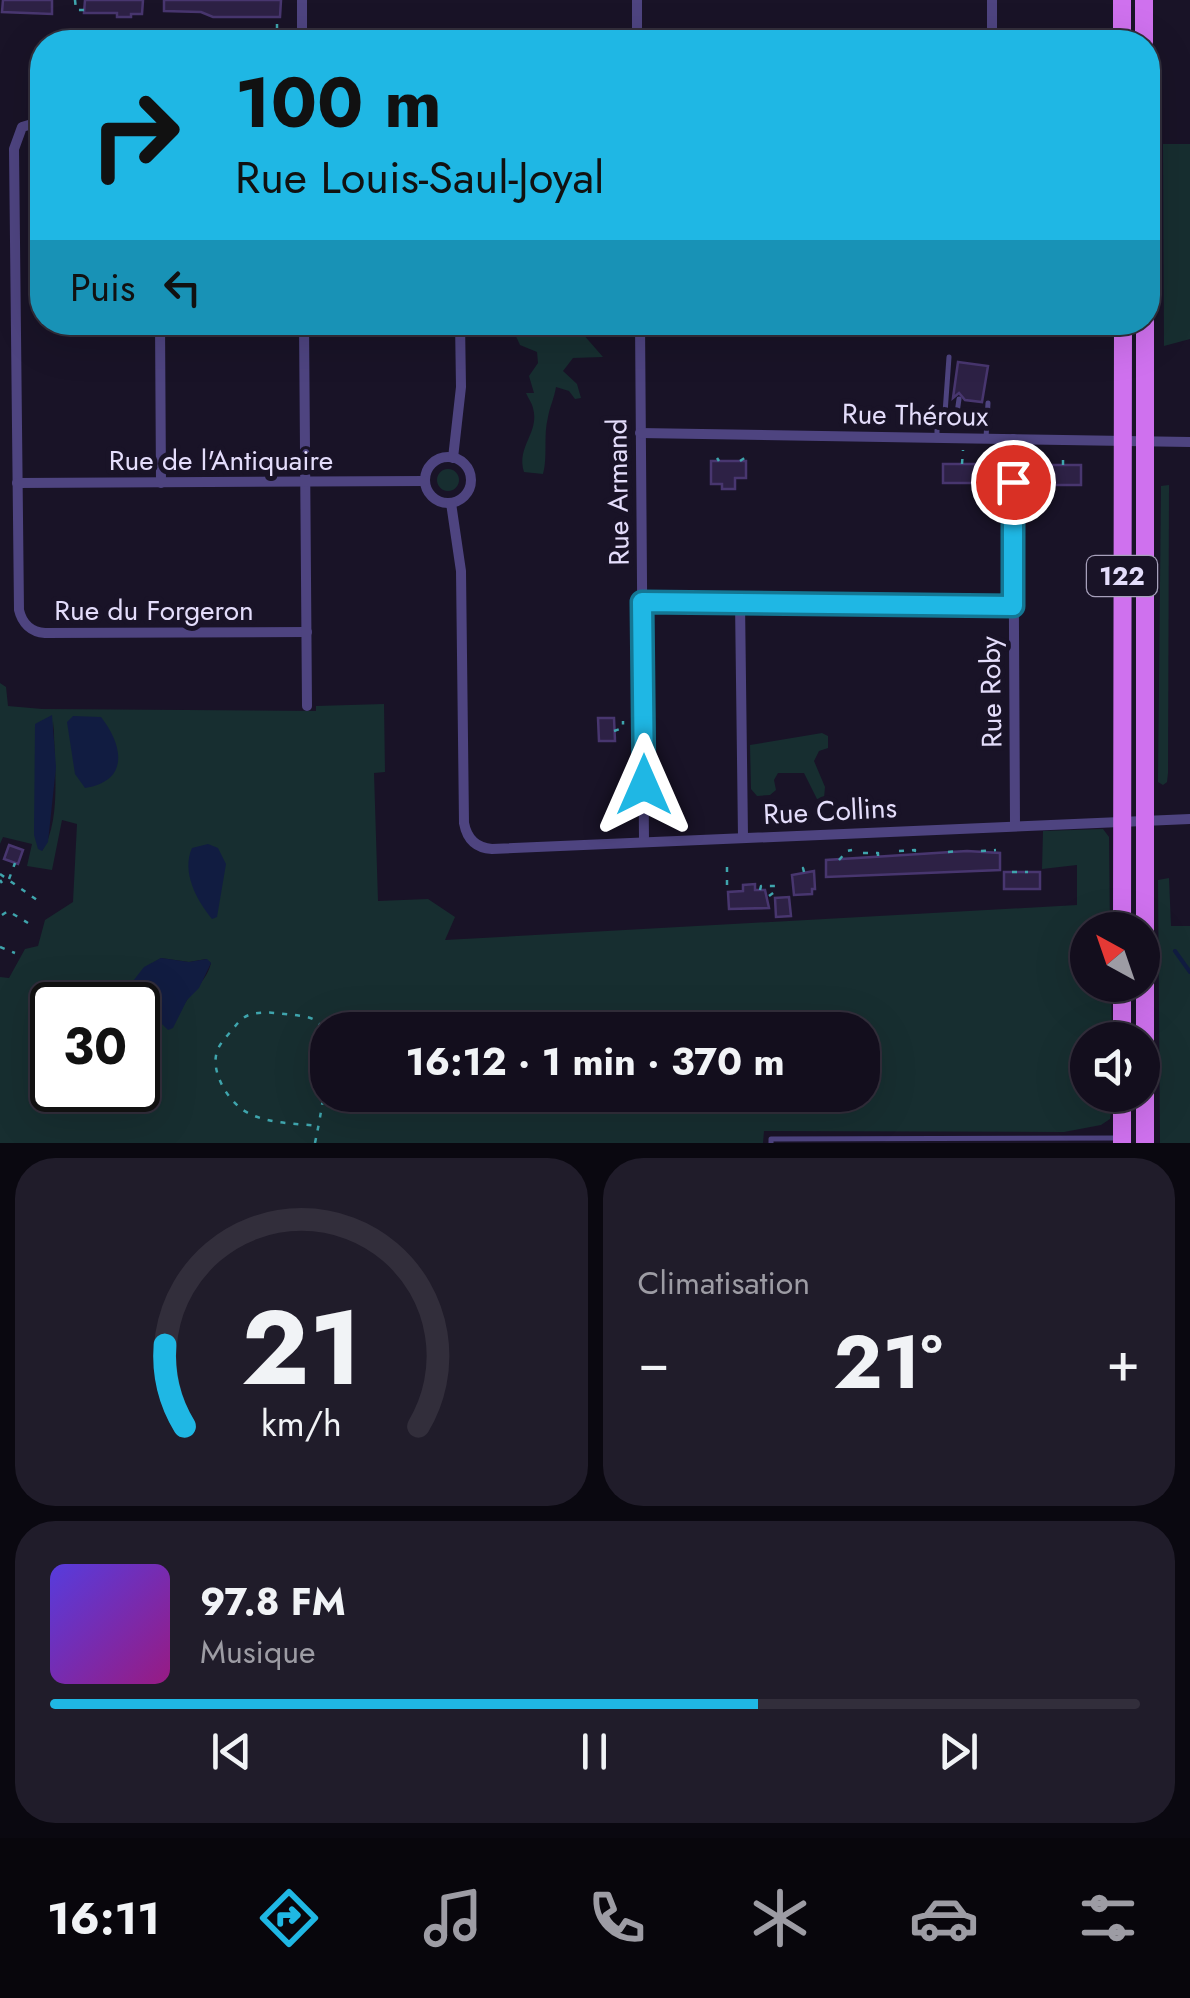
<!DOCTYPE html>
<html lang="fr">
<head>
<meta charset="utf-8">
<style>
  :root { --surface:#130e1d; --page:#201c2a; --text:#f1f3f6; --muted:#9d9ca4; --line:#322e3b; --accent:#1fb7e4 }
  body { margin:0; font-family:Jost,sans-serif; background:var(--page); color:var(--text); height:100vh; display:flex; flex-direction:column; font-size:38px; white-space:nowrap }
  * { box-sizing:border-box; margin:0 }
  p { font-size:32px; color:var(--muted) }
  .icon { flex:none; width:55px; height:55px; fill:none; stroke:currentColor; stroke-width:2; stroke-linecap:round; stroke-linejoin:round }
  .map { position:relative; height:1143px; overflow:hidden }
  .panel { display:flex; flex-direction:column; gap:15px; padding:15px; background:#0a0810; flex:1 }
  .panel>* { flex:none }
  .top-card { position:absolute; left:30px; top:30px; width:1130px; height:305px; border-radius:40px; box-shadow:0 10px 40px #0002,0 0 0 2px var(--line); background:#1fb7e4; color:#111; overflow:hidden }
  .needle { width:65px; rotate:320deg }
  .tools { position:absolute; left:1070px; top:912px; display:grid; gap:20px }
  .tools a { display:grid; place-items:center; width:90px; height:90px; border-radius:50%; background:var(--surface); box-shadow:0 10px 40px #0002,0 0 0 2px var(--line); font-size:50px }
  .speed { position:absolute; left:30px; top:982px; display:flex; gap:20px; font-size:50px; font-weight:700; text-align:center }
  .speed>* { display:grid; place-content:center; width:130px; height:130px; border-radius:50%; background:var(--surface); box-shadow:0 10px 40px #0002,0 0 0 2px var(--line); line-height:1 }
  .speed .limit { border:5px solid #111; border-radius:15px; background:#fff; color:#111 }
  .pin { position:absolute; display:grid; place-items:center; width:85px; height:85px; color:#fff; margin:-42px; border:5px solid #fff; border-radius:50%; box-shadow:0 2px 10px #0007 }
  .me { position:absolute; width:110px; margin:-55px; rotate:0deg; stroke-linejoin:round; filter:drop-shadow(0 0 8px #0008) }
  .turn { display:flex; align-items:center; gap:35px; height:210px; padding:0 40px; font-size:45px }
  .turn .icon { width:130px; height:130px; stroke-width:2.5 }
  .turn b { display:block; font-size:70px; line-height:85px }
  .then { display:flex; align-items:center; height:95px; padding:0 40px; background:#0003; gap:20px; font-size:38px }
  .big { font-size:75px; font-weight:700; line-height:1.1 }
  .panel .tile { flex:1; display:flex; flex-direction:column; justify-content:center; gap:15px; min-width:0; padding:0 35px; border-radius:40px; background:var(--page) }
  .panel .dial { align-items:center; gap:0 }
  .dial svg { height:260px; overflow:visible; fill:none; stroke:var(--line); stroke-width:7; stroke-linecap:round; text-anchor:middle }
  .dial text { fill:var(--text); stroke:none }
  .song { display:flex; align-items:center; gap:30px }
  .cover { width:120px; height:120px; border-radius:15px; background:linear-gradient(135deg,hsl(250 70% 55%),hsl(310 70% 35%)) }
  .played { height:10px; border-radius:5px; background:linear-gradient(90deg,var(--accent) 65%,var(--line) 65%) }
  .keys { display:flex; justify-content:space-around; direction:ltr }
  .heat { display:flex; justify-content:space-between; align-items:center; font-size:55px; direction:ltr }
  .panel .tiles { flex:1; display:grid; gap:15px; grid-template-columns:1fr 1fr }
  .tile:last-child { grid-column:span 2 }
  .trip { position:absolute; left:310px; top:1012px; width:570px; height:100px; border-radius:40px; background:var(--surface); box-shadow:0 10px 40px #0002,0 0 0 2px var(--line); font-weight:700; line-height:100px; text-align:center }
  .tabs { display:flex; height:160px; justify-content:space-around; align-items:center; background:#08060c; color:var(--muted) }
  .tabs .icon { width:70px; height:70px }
  .tabs .current { color:var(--accent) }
  .tabs b { font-size:45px; color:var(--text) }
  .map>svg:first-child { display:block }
  .green { fill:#172e30; fill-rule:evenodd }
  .water { fill:#111c41 }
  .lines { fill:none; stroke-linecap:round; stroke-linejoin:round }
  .stream { stroke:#111c41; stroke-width:4 }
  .building { fill:#2d2145; stroke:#48366f; stroke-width:2.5 }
  .path { stroke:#3fa5ad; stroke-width:2.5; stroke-dasharray:5 8; stroke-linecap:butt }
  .lane { stroke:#4e4480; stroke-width:5 }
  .street { stroke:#4e4480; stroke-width:10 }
  .primary { stroke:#cf71ee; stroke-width:18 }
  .route-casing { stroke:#147794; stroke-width:25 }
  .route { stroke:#1fb7e4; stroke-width:18 }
  .labels { text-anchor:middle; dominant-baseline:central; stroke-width:10; stroke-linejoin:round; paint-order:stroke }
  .shield { fill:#191327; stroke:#a7a0bb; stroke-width:2.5 }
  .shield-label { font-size:25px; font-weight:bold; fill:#e4ddfb }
  .street-label { font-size:28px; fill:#e4ddfb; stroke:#191327 }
</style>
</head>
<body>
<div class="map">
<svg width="1190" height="1143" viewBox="0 0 1190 1143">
  <rect width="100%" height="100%" fill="#191327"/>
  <g class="green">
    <polygon points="1163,144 1190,144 1190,339 1164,346"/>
    <path d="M 524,323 L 548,323 L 582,333 L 603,357 L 573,358 L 563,371 L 577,384 L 581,398 L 575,399 L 569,391 L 556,387 C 554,399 550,406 548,417 C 543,436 548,456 543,474 L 524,472 C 516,446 540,433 533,408 C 532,403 528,398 526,393 L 534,393 L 529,376 L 538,363 L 537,352 L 520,345 L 514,332 Z"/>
    <circle cx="448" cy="480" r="11"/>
    <polygon points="1169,485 1168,773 1167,782 1163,785 1158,782 1161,486"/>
    <path d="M 0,683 L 6,687 L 8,706 L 42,709 L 316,711 L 316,706 L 384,704 L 385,772 L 374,773 L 378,901 L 428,899 L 455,917 L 445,940 L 1077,905 L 1077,865 L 1042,869 L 1043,831 L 1103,829 L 1109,837 L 1110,930 L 1088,930 L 1088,985 L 1111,985 L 1112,1040 L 1088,1040 L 1088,1095 L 1113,1095 L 1110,1119 L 1101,1125 L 1064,1132 L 764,1131 L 763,1143 L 0,1143 L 0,977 L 9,978 L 25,949 L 38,946 L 45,920 L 73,902 L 77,824 L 62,820 L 52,870 L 27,866 L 32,844 L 3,837 L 0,844 ZM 54,721 C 53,758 63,819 42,851 ZM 161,958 L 189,962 L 206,959 L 211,963 C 207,980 196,986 187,1000 C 179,1012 179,1020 168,1029 L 154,1016 L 138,1016 L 138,1090 L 72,1090 L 68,1106 L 47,1086 L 46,1077 L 52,1068 L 52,1005 C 77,1005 106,1009 124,992 C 138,979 144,967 161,958 ZM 328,1030 L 862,1030 L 862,1095 L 328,1095 Z"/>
    <polygon points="822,733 828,736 828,748 819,751 814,761 825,787 824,798 817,799 804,773 778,773 774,780 776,790 770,795 757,796 751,789 750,745"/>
    <polygon points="1169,878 1171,926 1190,926 1190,1143 1160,1143 1158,880"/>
  </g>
  <g class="water">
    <polygon points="52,715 56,767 48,842 42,851 38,849 34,835 35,724"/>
    <path d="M 73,716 L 101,717 C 123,745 130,781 85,788 L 75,774 L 67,722 Z"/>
    <path d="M 208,844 L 218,848 L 226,864 L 217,917 L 212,919 C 197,901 181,872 192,848 Z"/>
    <polygon points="161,958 189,962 207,959 211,963 199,988 187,1000 173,1028 168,1030 154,1016 138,1016 138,1005 100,1005 122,995 144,967"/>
  </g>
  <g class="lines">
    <polyline class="stream" points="1175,951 1190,972"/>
  </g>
  <g class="building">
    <polygon points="3,0 52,0 52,14 2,12"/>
    <polygon points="85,0 143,0 142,14 131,14 131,17 117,17 117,13 84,13"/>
    <polygon points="164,0 281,0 280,17 213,17 201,12 164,11"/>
    <polygon points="958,362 988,366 982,402 965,400 959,393 953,398"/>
    <polygon points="711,461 746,461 746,478 735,478 735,489 722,489 722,484 711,484"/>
    <rect x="943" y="464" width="38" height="19"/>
    <rect x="1043" y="465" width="38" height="20"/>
    <polygon points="598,718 614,718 615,741 599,741"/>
    <polygon points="9,845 23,850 18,864 4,859"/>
    <polygon points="967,851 1000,853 1000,870 826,877 826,860"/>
    <polygon points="814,871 815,889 812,889 812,894 794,895 792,875"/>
    <rect x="1004" y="872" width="36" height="17"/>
    <polygon points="755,884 755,890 765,890 769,908 729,909 728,892 743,891 743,885"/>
    <polygon points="789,897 791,916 776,917 775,898"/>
  </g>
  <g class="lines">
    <g class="path">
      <polyline points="75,0 76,10 84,10"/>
      <polyline points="277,42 277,16"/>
      <polyline points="1155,51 1156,313"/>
      <polyline points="717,458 719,461"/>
      <polyline points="740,461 746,457"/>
      <polyline points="962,464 963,450"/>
      <polyline points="1063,465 1063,452"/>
      <polyline points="614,731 623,728 623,721"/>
      <polyline points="899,851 915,850 914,856"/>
      <polyline points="981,851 996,850"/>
      <polyline points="948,852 961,851"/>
      <polyline points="863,853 878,853 878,858"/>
      <polyline points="839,860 847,851 852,850"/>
      <polyline points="727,867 727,887 730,892"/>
      <polyline points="804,872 803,868 810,867"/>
      <polyline points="1012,872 1028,872"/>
      <polyline points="0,874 37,900"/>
      <polyline points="9,879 15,863"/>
      <polyline points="0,880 2,883"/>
      <polyline points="760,890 761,886 776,886"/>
      <polyline points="769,896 776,891"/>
      <polyline points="2,915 8,911 28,923"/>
      <polyline points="0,947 15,953"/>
      <path d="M 315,1143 C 320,1119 334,1049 322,1028 C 317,1017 306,1017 295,1015 C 281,1014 263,1010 249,1015 C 241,1018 237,1024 232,1030 C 227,1036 221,1042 218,1049 C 209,1069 226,1098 243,1110 C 264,1124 294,1123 318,1126"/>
    </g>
    <g class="lane">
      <polyline points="945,413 949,357"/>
      <polyline points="957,413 959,399"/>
      <polyline points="937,438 937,413 987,414"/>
      <polyline points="986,438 988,403"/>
      <polyline points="771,1143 771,1139 1119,1138"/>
    </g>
    <g class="street">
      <polyline points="302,0 302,42"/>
      <polyline points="637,0 637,42"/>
      <polyline points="992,0 992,42"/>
      <path d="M 42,121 L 22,127 L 14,149 L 19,610 C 22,623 31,632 45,633 L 307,632"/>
      <polyline points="160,322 161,483"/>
      <polyline points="304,322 307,706"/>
      <polyline points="640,322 644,841"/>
      <polyline points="640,433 1190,442"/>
      <polyline points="1013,439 1015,825"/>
      <circle cx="448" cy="480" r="23"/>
      <polyline points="453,458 461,387 460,322"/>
      <polyline points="17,483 425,481"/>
      <path d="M 451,503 L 461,571 L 464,823 C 467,839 476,848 492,849 L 1190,819"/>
      <polyline points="642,601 1013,605"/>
      <polyline points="740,602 743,837"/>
    </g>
    <g class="primary">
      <polyline points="1122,0 1122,42"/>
      <polyline points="1144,0 1144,42"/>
      <polyline points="1145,322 1145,1143"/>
      <polyline points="1122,930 1123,322"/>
      <polyline points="1122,985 1122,1040"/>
      <polyline points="1122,1143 1122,1095"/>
    </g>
  </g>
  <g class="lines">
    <g class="route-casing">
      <polyline id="route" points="644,785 642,602 1013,606 1013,482"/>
    </g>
    <use href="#route" class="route"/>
  </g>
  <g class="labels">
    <rect class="shield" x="1087" y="556" width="70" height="40" rx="8"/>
    <g class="shield-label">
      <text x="1122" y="576">122</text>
    </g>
    <g class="street-label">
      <text transform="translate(915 415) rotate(1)">Rue Théroux</text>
      <text x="221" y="460">Rue de l'Antiquaire</text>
      <text transform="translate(618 492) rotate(-91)">Rue Armand</text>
      <text x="154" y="610">Rue du Forgeron</text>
      <text transform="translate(991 692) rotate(-91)">Rue Roby</text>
      <text transform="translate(830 811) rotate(-3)">Rue Collins</text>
    </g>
  </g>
</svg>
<div class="tools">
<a><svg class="needle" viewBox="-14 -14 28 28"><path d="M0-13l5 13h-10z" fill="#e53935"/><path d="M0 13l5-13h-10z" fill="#9d9ca4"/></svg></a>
<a><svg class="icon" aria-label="sound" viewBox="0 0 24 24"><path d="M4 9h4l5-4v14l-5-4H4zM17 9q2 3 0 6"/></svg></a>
</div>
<div class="speed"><div class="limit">30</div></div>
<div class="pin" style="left:1013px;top:482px;background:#d93025"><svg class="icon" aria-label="arrive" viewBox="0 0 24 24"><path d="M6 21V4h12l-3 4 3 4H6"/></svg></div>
<svg class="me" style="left:644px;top:785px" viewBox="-20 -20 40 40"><path d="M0-17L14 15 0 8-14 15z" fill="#1fb7e4" stroke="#fff" stroke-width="4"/></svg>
<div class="trip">16:12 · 1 min · 370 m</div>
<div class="top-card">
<div class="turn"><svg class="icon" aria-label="right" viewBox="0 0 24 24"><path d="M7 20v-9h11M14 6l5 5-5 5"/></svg><div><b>100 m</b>Rue Louis-Saul-Joyal</div></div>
<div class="then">Puis<svg class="icon" aria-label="left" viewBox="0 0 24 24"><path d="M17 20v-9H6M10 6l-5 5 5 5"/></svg></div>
</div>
</div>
<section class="panel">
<div class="tiles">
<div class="tile dial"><svg viewBox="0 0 100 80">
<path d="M14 69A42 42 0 1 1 86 69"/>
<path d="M14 69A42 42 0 0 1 8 44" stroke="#1fb7e4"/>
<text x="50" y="56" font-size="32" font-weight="700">21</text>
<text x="50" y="72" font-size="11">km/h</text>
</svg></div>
<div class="tile"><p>Climatisation</p>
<div class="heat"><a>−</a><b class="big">21°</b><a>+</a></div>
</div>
<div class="tile">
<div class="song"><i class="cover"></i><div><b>97.8 FM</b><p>Musique</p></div></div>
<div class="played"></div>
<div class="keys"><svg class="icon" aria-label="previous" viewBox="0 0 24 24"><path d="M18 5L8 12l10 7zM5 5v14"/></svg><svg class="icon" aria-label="pause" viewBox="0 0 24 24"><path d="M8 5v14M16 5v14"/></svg><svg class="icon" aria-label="next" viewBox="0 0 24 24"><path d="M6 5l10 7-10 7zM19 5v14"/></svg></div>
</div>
</div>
</section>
<nav class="tabs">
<b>16:11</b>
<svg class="icon current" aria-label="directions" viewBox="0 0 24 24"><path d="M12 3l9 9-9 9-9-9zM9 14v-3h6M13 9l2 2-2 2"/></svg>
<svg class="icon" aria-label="music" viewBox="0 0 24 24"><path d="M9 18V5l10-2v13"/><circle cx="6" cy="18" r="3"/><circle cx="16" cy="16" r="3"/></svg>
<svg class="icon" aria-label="phone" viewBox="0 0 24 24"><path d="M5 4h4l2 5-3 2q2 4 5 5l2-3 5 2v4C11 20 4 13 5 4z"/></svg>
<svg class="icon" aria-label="climate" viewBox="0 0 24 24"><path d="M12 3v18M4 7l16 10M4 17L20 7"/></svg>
<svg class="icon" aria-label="car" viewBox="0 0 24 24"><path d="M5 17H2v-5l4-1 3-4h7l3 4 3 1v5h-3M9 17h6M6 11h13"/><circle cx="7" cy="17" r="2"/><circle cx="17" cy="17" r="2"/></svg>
<svg class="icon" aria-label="filters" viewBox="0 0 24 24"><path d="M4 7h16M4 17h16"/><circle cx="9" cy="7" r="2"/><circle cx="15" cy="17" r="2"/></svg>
</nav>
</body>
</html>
